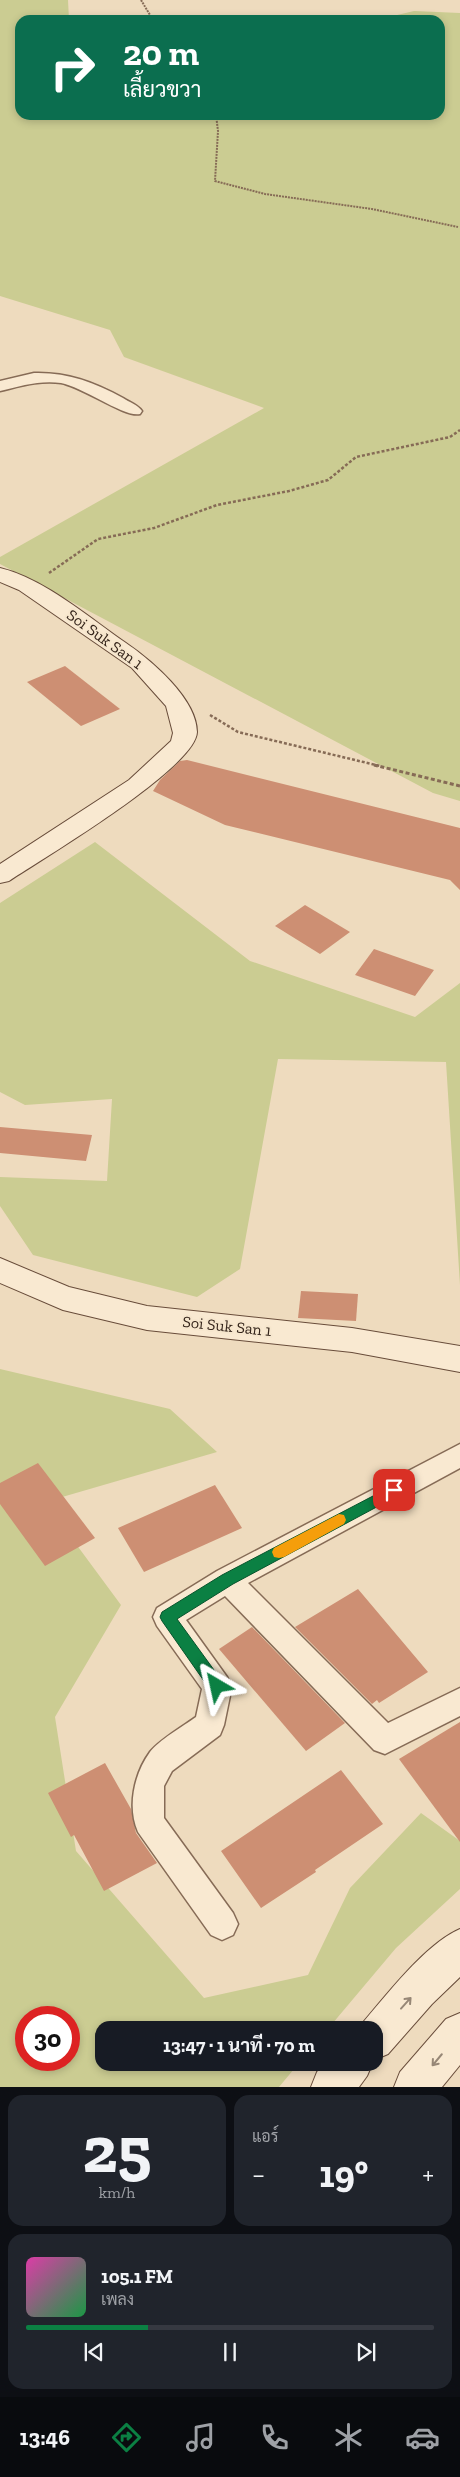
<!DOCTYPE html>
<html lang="th">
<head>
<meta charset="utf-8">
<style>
  :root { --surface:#171b24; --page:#20242c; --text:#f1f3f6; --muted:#9ea1a6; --line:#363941; --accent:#0b8043 }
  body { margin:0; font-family:"Zilla Slab",Sarabun,serif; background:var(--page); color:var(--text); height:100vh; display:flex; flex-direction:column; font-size:19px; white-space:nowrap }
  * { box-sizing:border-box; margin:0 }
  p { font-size:16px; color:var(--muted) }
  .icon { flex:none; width:28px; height:28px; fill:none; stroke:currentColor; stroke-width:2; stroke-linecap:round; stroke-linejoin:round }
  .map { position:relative; height:2087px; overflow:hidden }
  .sheet { display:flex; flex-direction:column; gap:8px; padding:8px; background:#0d0f14; flex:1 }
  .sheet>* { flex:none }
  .guide { position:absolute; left:15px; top:15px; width:430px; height:105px; border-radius:15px; box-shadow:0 2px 8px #0003; background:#0b6e4f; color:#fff; overflow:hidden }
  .speed { position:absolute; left:15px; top:2006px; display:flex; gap:10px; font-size:25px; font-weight:700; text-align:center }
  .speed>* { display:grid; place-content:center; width:65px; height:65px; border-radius:50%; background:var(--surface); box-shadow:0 2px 8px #0003; line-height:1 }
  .speed .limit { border:8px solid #d22; background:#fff; color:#111 }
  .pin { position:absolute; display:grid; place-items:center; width:42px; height:42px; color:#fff; margin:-21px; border-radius:10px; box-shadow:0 2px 8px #0006 }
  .me { position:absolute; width:55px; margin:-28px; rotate:324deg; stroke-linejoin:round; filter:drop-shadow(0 0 4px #0008) }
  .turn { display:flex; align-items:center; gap:18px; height:105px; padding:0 25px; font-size:22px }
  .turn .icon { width:65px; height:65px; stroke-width:2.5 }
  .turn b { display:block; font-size:35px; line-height:42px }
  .big { font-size:38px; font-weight:700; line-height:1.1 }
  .sheet .widget { flex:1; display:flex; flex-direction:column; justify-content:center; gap:8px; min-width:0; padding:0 18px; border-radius:15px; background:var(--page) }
  .sheet .dial { align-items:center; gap:0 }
  .dial b { font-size:65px; line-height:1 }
  .song { display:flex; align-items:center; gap:15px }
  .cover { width:60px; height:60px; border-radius:8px; background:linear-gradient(135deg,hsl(320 70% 55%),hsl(140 70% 35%)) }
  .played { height:5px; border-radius:2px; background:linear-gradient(90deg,var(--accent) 30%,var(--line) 30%) }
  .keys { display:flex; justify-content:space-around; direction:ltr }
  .heat { display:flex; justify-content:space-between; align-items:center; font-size:28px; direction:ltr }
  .sheet .tiles { flex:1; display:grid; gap:8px; grid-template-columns:1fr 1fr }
  .widget:last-child { grid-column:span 2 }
  .trip { position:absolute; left:95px; top:2021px; width:288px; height:50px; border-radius:15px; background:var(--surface); box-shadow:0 2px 8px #0003; font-weight:700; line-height:50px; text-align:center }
  .tabs { display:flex; height:80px; justify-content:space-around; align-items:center; background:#090b0e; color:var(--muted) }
  .tabs .icon { width:35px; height:35px }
  .tabs .active { color:var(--accent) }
  .tabs b { font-size:22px; color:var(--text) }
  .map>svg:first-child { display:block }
  .green { fill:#cbcc92; fill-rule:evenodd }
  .building { fill:#cd8f73 }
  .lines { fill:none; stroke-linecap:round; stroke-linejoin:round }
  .street-casing { stroke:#866b56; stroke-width:3 }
  .secondary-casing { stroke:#684c3a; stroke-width:2 }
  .path-far2 { stroke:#866b56; stroke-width:2; stroke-dasharray:2 1; stroke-linecap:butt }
  .path-far1 { stroke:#866b56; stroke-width:2.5; stroke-dasharray:3 2; stroke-linecap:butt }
  .path { stroke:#866b56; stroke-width:3; stroke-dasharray:4 2.5; stroke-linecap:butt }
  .street { fill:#f9e9d1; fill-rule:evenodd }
  .secondary { fill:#f9e9d1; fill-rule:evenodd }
  .oneway { stroke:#978776 }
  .route { fill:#0b8043; stroke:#07532c }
  .slow { fill:#f59e0b }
  .labels { text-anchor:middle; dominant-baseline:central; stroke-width:4; stroke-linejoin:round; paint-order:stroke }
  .street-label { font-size:16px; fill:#35251b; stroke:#f6e6cd }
</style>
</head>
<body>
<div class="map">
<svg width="460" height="2087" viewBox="0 0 460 2087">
  <rect width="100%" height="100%" fill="#eedbbe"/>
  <g class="green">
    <polygon points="0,0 68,0 69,20 20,20 20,115 440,115 440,20 376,20 414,11 460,13 460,801 433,793 0,564 0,557 264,408 124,357 110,330 0,296"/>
    <polygon points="95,842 250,961 415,1017 460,983 460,1285 446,1062 278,1059 240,1269 197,1297 33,1255 0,1206 0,1177 107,1181 112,1099 25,1105 0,1092 0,903"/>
    <path d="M 0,1369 L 170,1409 L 217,1452 L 45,1502 L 121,1605 L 55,1717 L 76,1851 L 204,1998 L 308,1975 L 350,1888 L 421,1813 L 460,1841 L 460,1889 L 396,1948 L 327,2030 L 104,2030 L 104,2062 L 299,2063 L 279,2087 L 0,2087 ZM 26,2018 L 69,2018 L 69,2060 L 26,2060 Z"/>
  </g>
  <g class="building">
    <polygon points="65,666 120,709 81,726 27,682"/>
    <polygon points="187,760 460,828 460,890 450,880 225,825 153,791 160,780 180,761"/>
    <polygon points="305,905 350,932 320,954 275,926"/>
    <polygon points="374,949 434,970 415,996 355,975"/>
    <polygon points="0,1127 92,1135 86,1161 0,1153"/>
    <polygon points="301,1291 358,1294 356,1321 298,1318"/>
    <polygon points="38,1463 95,1538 45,1566 0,1504 0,1483"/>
    <polygon points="215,1485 242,1528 144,1572 118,1528"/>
    <polygon points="358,1589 428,1672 379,1703 377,1700 372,1704 295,1627"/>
    <polygon points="252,1627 345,1723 306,1751 219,1649"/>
    <polygon points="460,1722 460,1842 399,1759"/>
    <polygon points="105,1763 131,1809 136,1833 157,1863 104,1891 74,1835 71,1837 48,1793"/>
    <polygon points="341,1770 383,1824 315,1870 316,1872 261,1908 221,1851"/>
  </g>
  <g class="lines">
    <g class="street-casing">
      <g id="street">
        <path d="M 34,373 C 67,372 94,382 123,398 C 129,402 138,405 142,411 L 140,414 C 125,418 83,387 61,383 C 40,380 21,386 0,391 L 0,381 Z"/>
        <path d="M 460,1444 L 460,1468 L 248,1583 L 388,1723 L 460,1688 L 460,1716 L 385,1754 L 374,1750 L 225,1596 L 186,1620 L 227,1677 L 232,1686 L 224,1725 L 220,1735 L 172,1771 L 164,1786 L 164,1818 L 233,1913 L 238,1924 L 233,1935 L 222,1940 L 211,1935 L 138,1832 C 127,1807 134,1774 150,1752 C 158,1741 183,1726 196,1717 L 202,1689 L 157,1626 L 153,1617 L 157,1608 L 217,1571 Z"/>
      </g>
    </g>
    <g class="secondary-casing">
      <g id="secondary">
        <path d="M 0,568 C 45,579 88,617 126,643 C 151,660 197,699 197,732 C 196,768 42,859 9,881 L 0,883 L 0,864 L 129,780 L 171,741 L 173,733 L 166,706 L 132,668 L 19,590 L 0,582 Z"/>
        <polygon points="0,1258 69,1287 147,1306 352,1328 460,1346 460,1372 352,1352 147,1330 63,1310 0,1283"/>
        <path d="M 460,1929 L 460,1977 L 432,2004 L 388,2054 L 374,2060 L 374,2030 L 358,2030 L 360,2026 C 385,1997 425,1944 460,1929 Z"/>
        <polygon points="460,2013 460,2065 442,2087 394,2087 400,2072 446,2019"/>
        <polygon points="326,2062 373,2062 367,2076 359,2087 311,2087 317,2072"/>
      </g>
    </g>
    <g class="path-far2">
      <polyline points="141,0 153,20"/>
      <polyline points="216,115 218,131 215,181 265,194 372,209 458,227"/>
    </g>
    <g class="path-far1">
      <polyline points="49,573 98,539 154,528 217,505 289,491 328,480 356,457 450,437 460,430"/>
      <polyline points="210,715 238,732 380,766"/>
    </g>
    <polyline class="path" points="374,765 460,786"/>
    <use href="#street" class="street"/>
    <use href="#secondary" class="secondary"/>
  </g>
  <defs><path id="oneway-shaft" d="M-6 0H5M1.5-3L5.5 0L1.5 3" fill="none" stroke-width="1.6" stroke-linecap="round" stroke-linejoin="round" transform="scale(1.25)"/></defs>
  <g class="oneway">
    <use href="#oneway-shaft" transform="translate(406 2003) rotate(-48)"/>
    <use href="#oneway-shaft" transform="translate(437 2060) rotate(130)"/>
  </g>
  <polygon class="route" points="394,1485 399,1486 401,1490 399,1495 233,1584 177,1619 222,1681 224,1686 222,1691 217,1693 211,1691 162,1621 160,1617 162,1612 222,1575"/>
  <polygon class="slow" points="339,1514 344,1515 346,1520 344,1524 284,1557 279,1558 274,1557 272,1552 274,1548"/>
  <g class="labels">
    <g class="street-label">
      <text transform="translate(105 639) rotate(36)">Soi Suk San 1</text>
      <text transform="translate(227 1326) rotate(6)">Soi Suk San 1</text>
    </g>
  </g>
</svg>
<div class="speed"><div class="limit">30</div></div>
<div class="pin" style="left:394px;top:1490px;background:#d93025"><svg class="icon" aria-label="arrive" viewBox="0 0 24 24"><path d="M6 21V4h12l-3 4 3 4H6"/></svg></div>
<svg class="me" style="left:217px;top:1686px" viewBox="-20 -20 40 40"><path d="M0-17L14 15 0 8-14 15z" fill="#0b8043" stroke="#fff" stroke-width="4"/></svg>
<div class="trip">13:47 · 1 นาที · 70 m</div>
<div class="guide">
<div class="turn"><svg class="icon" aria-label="right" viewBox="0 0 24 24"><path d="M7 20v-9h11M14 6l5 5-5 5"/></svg><div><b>20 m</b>เลี้ยวขวา</div></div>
</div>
</div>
<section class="sheet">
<div class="tiles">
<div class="widget dial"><b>25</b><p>km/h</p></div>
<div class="widget"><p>แอร์</p>
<div class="heat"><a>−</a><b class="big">19°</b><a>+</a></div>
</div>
<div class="widget">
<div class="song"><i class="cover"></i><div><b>105.1 FM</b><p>เพลง</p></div></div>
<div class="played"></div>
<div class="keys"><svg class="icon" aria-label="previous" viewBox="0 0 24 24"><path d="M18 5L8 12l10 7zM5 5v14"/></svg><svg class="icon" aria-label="pause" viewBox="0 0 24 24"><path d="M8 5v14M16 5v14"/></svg><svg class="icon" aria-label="next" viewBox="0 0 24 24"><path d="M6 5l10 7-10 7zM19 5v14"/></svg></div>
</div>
</div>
</section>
<nav class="tabs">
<b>13:46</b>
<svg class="icon active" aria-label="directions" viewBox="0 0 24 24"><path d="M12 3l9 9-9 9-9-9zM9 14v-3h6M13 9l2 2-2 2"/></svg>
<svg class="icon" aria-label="music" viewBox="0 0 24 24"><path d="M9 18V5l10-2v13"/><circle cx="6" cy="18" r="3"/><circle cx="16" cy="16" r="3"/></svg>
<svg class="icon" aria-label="phone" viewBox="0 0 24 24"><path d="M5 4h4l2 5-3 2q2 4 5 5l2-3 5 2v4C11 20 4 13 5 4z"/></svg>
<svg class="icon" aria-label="climate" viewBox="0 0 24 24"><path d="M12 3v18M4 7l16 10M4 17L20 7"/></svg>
<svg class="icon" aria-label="car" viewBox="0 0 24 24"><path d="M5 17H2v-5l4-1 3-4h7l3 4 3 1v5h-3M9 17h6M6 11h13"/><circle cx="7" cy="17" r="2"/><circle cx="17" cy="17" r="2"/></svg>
</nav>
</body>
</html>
